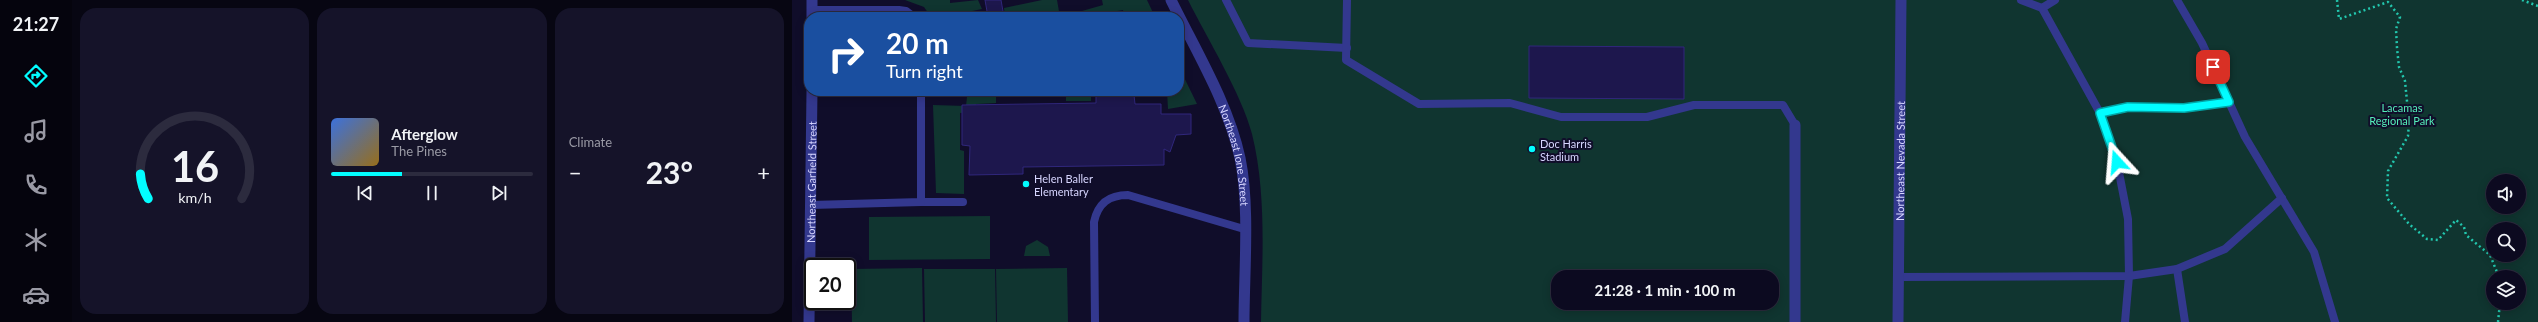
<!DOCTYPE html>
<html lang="en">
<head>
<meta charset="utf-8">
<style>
  :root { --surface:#0c0a20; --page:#151329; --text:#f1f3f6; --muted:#9a9aa5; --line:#2c2b3e; --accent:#02fdff }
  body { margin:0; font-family:Lato,sans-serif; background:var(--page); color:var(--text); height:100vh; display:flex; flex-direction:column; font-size:15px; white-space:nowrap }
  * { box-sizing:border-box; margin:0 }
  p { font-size:13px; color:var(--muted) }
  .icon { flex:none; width:22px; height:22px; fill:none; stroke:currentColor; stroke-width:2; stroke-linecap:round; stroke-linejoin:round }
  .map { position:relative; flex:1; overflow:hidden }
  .panel { display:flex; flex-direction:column; gap:8px; padding:8px; background:#070612; width:720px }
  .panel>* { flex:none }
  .guide { position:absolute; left:12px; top:12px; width:380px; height:84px; border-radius:16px; box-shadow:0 2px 10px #0003,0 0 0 1px var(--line); background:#1a4fa0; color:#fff; overflow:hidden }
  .tools { position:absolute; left:1694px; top:174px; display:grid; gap:8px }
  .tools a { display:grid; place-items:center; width:40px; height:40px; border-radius:50%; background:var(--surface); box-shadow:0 2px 10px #0003,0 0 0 1px var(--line); font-size:20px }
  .speed { position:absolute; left:12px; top:258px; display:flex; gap:8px; font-size:20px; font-weight:700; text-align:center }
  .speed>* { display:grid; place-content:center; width:52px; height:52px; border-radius:50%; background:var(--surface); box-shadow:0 2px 10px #0003,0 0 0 1px var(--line); line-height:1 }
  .speed .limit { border:2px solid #111; border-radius:6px; background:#fff; color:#111 }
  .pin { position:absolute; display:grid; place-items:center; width:34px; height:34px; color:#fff; margin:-17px; border-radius:8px; box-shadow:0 2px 6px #0006 }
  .me { position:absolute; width:44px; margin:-22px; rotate:341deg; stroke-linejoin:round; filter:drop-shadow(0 0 3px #0008) }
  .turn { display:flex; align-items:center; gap:14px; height:84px; padding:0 16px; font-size:18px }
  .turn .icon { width:52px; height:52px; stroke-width:2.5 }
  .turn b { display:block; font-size:28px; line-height:34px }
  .big { font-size:30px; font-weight:700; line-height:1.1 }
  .panel .card { flex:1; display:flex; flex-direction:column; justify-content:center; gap:6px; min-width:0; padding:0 14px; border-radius:16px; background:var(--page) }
  .panel .dial { align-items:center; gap:0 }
  .dial svg { height:104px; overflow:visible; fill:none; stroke:var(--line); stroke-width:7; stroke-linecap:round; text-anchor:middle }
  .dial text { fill:var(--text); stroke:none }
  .song { display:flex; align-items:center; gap:12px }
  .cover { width:48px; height:48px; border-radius:6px; background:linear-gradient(135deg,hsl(220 70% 55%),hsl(40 70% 35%)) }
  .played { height:4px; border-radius:2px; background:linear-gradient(90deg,var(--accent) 35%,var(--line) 35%) }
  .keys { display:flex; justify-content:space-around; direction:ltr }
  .heat { display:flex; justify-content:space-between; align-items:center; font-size:22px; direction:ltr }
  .panel .tiles { flex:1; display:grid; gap:8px; grid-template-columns:repeat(3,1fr) }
  .trip { position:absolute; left:759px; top:270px; width:228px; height:40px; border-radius:16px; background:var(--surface); box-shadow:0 2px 10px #0003,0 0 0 1px var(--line); font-weight:700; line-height:40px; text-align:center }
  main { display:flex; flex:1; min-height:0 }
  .menu { display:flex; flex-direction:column; width:72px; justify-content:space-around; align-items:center; background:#05040d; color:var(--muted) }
  .menu .icon { width:28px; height:28px }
  .menu .active { color:var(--accent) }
  .menu b { font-size:18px; color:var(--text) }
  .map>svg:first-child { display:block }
  .green { fill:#103530; fill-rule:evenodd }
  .building { fill:#1d174d; stroke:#30277c }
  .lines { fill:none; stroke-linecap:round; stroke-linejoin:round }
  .path { stroke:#22c7ae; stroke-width:2.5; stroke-dasharray:2 3; stroke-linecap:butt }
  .service { stroke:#33388e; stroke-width:8 }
  .minor { stroke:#33388e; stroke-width:11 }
  .route-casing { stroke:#01a4a6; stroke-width:10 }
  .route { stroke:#02fdff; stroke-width:7 }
  .poi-dot { fill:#02fdff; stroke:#100d2a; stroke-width:1.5 }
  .labels { text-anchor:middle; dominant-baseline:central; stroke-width:4; stroke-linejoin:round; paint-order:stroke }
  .park-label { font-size:11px; fill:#55edb9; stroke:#100d2a }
  .poi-label { font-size:11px; fill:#d7d6ff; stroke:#100d2a; text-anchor:start }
  .street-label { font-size:11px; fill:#d7d6ff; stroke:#100d2a }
</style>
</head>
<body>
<main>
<nav class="menu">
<b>21:27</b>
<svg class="icon active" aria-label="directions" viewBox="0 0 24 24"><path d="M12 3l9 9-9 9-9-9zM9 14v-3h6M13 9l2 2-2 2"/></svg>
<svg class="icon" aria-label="music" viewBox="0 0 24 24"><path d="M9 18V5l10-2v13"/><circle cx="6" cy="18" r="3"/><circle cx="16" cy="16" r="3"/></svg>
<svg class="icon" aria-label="phone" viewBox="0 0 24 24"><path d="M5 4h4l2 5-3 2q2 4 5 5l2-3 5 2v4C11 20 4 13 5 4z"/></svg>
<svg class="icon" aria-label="climate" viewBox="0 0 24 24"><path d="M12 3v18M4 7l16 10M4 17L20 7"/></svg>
<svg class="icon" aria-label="car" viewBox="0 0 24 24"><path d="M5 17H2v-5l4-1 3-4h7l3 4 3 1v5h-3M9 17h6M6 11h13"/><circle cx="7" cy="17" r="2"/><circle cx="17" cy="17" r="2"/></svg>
</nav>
<section class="panel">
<div class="tiles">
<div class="card dial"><svg viewBox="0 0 100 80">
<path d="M14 69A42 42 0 1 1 86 69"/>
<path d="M14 69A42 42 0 0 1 8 50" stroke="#02fdff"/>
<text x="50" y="56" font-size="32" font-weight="700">16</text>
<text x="50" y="72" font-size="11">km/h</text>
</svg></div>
<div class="card">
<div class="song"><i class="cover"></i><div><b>Afterglow</b><p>The Pines</p></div></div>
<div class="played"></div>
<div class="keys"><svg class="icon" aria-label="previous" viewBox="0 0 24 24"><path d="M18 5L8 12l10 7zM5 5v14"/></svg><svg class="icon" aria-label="pause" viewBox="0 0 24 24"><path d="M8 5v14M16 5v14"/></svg><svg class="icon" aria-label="next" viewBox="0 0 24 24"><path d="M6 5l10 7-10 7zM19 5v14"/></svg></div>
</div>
<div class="card"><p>Climate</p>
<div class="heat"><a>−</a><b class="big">23°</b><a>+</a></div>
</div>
</div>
</section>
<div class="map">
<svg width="1746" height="322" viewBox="0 0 1746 322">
  <rect width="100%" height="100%" fill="#100d2a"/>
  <g class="green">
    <polygon points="113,0 158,0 158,3 186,0 190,9 151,17 139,17 132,7"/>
    <polygon points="250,0 265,0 268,17 213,17 212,8"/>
    <polygon points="310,0 355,0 363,17 332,17 331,10 292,17 290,11 311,5"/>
    <path d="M 396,0 L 1746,0 L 1746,322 L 469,322 C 470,260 475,195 460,134 C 449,93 416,40 396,0 ZM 1701,181 L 1727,181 L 1727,207 L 1701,207 ZM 1701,229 L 1727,229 L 1727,255 L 1701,255 ZM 766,277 L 980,277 L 980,303 L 766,303 ZM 1701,277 L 1727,277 L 1727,303 L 1701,303 Z"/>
    <polygon points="387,67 405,104 376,109 375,91 387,91"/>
    <rect x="274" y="91" width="25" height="10"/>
    <polygon points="204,92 204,103 184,104 184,112 168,113 168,150 172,151 172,194 144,193 141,105 174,106 175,97"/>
    <polygon points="198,216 198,259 77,260 77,217"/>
    <polygon points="245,240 256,247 258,256 232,256 234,246"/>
    <polygon points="130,268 131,322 60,322 59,269"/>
    <polygon points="275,268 276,322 205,322 204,269"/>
    <polygon points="132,269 203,269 204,322 133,322"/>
  </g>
  <g class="building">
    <polygon points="193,0 209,0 212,17 196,17"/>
    <polygon points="737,46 892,47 892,99 737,98"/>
    <polygon points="342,95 343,104 369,104 369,114 399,114 399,134 384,135 378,152 372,149 372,165 231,167 231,174 177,175 178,146 170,145 170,105 304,103 304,96"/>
  </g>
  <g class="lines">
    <g class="path">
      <polyline points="1545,0 1547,19 1596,2 1608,17 1604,29 1605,48 1607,67 1613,81 1617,122 1616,136 1596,171 1595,198 1617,224 1635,239 1646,240 1664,220 1672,227 1674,235 1698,255 1707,277"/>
      <polyline points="1730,0 1746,6"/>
      <polyline points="1706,322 1708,303"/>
    </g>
    <g class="service">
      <polyline points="434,0 456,43 555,48"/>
      <polyline points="555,0 554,60 627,104 718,103 769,117 855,117 902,105 991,105 1003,125"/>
      <polyline points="1229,0 1250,8 1308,113 1325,162 1336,219 1337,276 1333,322"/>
      <polyline points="1385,0 1410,43 1453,137 1522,252 1543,322"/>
      <polyline points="1250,8 1263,0"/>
      <polyline points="20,10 107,10 114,11 122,17"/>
      <polyline points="1308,113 1336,107 1392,108 1437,102"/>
      <polyline points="129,202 171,202"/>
      <polyline points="19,205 129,202 129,91"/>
      <polyline points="1385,269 1393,322"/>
      <polyline points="1106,277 1337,276 1385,269 1433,249 1490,198"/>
      <path d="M 303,322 L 302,222 C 306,203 317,195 336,195 L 452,229"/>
    </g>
    <g class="minor">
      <path id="s1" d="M 379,0 C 404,51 436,103 448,158 C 458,206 452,273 452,322"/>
      <polyline points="20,17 20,0"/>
      <polyline points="1003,125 1003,322"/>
      <path id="s2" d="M 17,322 L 20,91"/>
      <path id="s3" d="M 1106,322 L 1109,0"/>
    </g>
  </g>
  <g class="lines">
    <g class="route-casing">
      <polyline id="route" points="1325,162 1308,113 1336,107 1392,108 1437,102 1421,67"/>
    </g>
    <use href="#route" class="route"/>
  </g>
  <g class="poi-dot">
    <circle cx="740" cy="149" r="4"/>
    <circle cx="234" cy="184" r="4"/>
  </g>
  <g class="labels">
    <g class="park-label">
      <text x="1610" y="107">Lacamas<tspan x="1610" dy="13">Regional Park</tspan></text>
    </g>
    <g class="poi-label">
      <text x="748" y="143">Doc Harris<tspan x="748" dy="13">Stadium</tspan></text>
      <text x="242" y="178">Helen Baller<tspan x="242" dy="13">Elementary</tspan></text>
    </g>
    <g class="street-label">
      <text stroke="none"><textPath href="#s1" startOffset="169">Northeast Ione Street</textPath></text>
      <text stroke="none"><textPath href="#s3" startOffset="161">Northeast Nevada Street</textPath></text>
      <text stroke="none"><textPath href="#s2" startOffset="140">Northeast Garfield Street</textPath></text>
    </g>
  </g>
</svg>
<div class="tools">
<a><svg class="icon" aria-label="sound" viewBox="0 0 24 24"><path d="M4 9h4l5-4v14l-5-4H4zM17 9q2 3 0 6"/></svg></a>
<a><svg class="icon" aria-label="search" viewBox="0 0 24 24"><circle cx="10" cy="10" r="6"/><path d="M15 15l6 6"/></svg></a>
<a><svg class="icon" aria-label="layers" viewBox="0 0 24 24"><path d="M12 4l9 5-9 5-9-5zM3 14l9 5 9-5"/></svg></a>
</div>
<div class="speed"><div class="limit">20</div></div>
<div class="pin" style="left:1421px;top:67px;background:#d93025"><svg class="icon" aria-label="arrive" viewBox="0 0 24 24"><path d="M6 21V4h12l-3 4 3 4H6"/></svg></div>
<svg class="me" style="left:1325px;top:162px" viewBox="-20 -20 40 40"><path d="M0-17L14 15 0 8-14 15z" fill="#02fdff" stroke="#fff" stroke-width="4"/></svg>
<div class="trip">21:28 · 1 min · 100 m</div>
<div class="guide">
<div class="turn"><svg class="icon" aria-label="right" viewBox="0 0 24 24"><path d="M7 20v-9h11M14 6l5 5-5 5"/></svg><div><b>20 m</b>Turn right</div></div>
</div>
</div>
</main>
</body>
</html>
